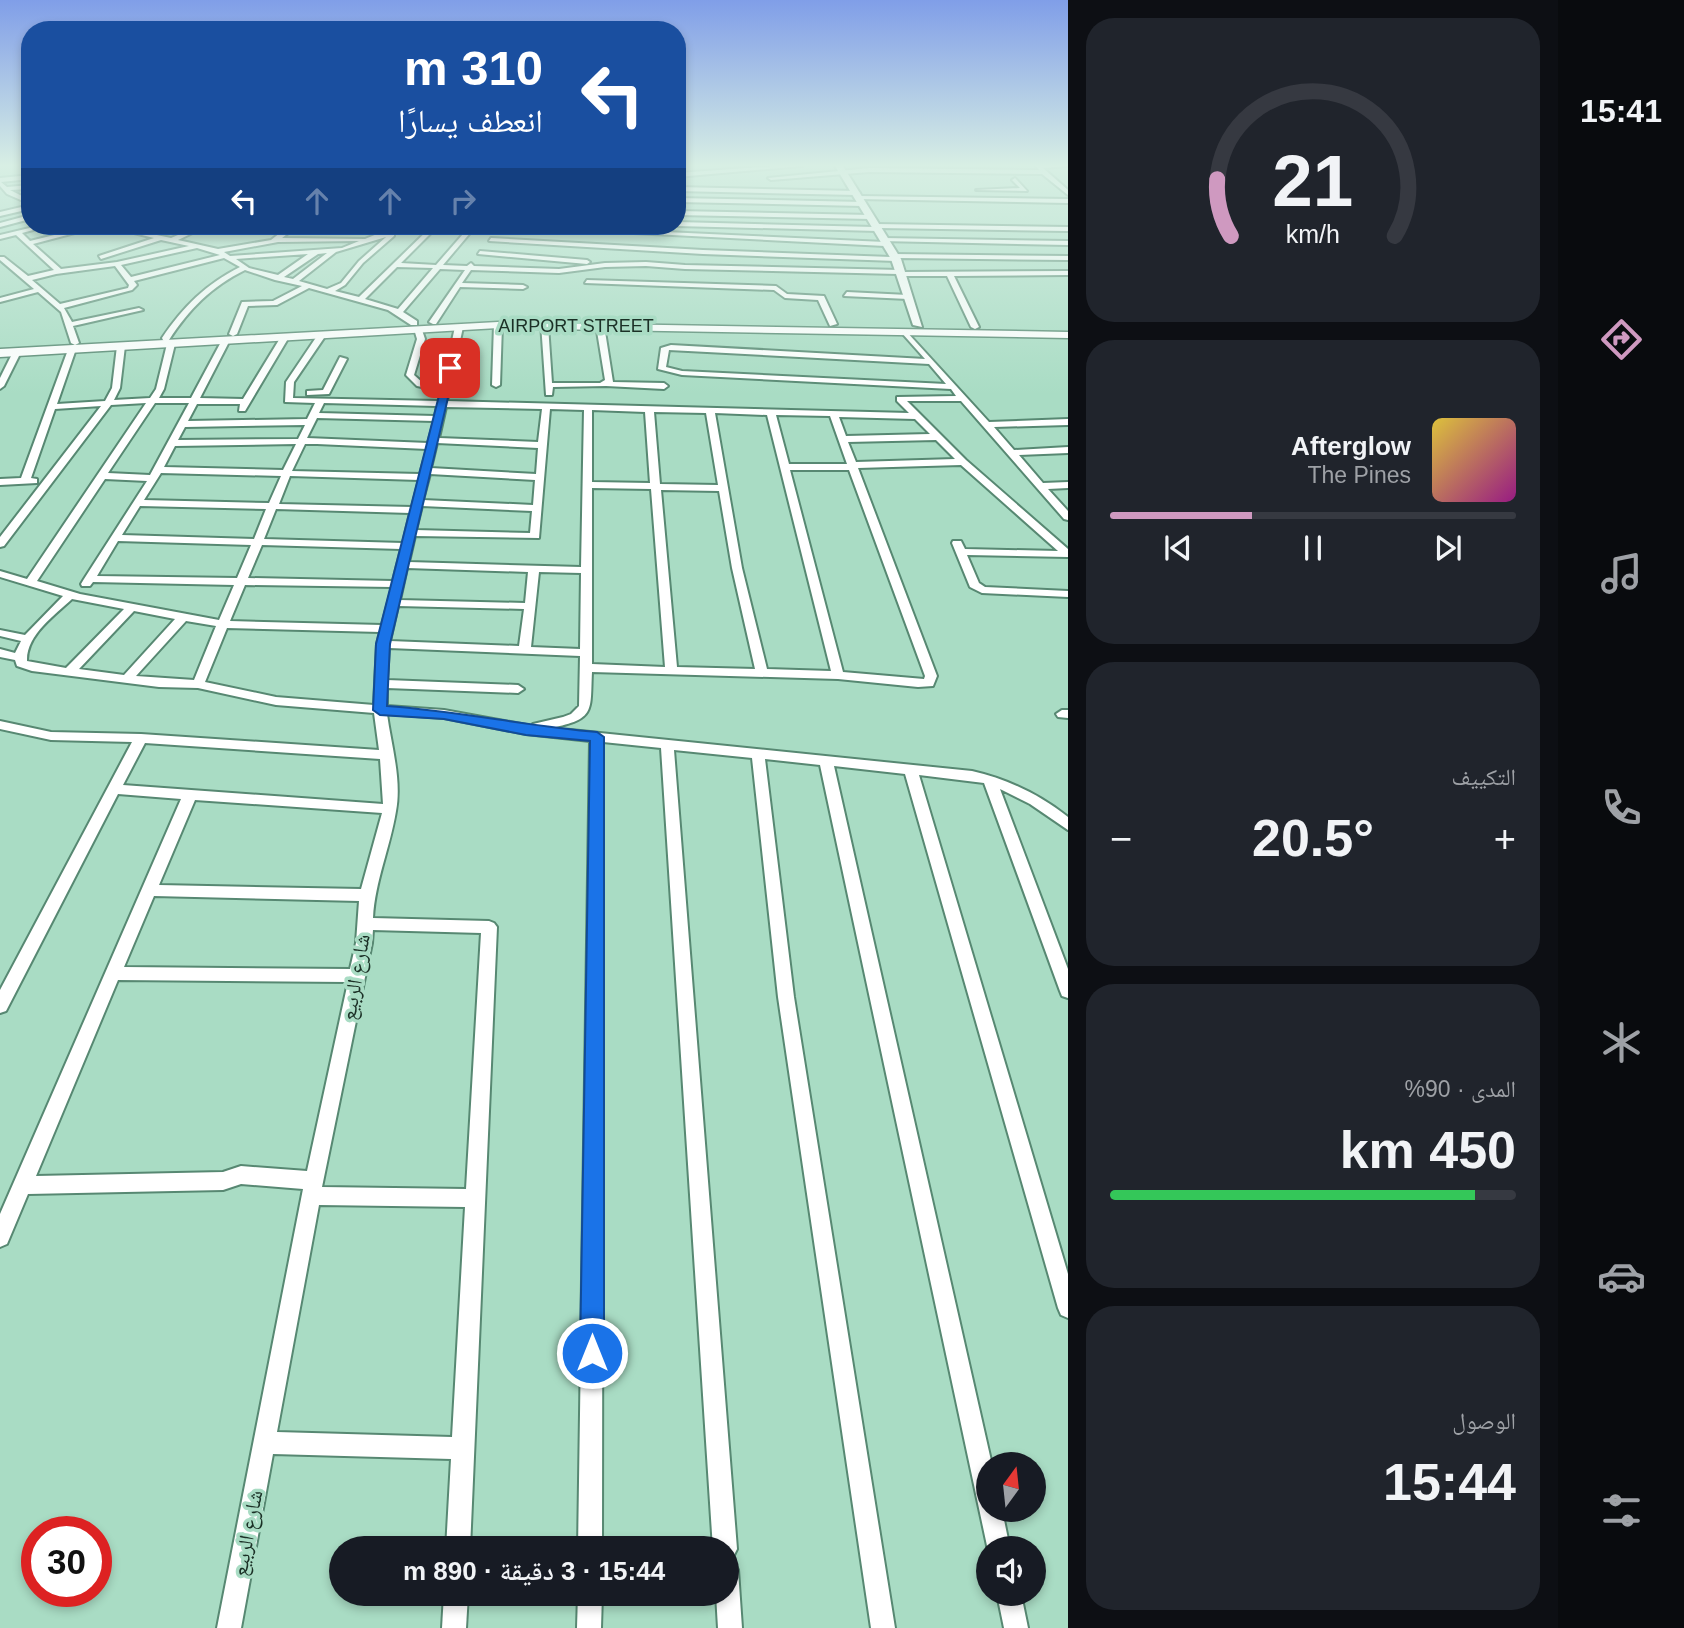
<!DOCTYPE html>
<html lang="ar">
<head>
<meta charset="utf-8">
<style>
  :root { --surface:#171b24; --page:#20242c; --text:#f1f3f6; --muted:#9ea1a6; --line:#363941; --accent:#cf99c0 }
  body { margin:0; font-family:Arial,"Noto Naskh Arabic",sans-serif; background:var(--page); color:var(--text); direction:rtl; height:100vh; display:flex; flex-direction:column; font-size:26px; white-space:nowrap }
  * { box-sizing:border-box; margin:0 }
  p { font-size:23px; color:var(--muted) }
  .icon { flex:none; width:38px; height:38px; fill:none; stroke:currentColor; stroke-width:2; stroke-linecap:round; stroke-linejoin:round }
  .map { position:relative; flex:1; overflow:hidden; direction:ltr }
  .panel { display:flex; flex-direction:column; gap:18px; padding:18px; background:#0d0f14; width:490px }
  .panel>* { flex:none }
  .top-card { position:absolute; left:21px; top:21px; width:665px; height:214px; border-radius:28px; box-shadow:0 4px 10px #0003; direction:rtl; background:#1a4fa0; color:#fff; overflow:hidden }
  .needle { width:46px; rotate:15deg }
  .buttons { position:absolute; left:976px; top:1452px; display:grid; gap:14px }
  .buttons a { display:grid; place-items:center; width:70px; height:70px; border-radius:50%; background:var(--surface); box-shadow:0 4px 10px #0003; font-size:35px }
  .speed { position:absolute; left:21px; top:1516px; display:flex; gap:14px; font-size:35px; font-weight:700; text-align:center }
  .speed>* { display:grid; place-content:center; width:91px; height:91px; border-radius:50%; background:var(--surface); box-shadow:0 4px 10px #0003; line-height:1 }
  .speed .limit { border:10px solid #d22; background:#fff; color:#111 }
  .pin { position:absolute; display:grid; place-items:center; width:60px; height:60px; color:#fff; margin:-30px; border-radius:14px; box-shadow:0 4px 10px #0006 }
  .me { position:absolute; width:77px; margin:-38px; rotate:0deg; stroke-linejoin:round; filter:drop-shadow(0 0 5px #0008) }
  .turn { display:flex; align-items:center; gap:24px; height:147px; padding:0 28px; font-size:32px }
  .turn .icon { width:91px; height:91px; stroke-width:2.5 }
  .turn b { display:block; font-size:49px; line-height:60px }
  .lanes { display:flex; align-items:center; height:66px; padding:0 28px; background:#0003; justify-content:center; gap:35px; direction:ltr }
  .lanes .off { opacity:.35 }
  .big { font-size:52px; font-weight:600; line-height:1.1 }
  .panel .widget { flex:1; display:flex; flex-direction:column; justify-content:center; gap:10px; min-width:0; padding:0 24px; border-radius:28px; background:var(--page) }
  .panel .dial { align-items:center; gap:0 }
  .dial svg { height:182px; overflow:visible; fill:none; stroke:var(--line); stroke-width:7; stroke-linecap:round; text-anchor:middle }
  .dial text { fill:var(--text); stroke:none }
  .song { display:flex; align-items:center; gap:21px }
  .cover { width:84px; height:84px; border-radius:10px; background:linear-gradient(135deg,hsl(50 70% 55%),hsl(310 70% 35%)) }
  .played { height:7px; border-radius:4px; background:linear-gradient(90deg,var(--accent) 35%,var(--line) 35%) }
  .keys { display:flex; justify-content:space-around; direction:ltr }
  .heat { display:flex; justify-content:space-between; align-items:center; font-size:38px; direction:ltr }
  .charge { height:10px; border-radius:5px; background:linear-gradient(90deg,#34c759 90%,var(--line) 0) }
  .trip { position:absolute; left:329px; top:1536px; width:410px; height:70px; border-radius:35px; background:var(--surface); box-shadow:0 4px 10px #0003; font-weight:600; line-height:70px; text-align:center; direction:rtl }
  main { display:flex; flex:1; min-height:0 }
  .tabs { display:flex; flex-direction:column; width:126px; justify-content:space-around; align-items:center; background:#090b0e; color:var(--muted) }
  .tabs .icon { width:49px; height:49px }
  .tabs .on { color:var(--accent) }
  .tabs b { font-size:32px; color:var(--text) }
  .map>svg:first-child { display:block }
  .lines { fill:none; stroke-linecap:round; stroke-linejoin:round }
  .street-casing { stroke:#578872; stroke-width:4 }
  .secondary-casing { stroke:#578872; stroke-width:4 }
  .primary-casing { stroke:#578872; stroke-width:3 }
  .street { fill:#fff; fill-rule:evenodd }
  .secondary { fill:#fff; fill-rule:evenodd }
  .primary { fill:#fff; fill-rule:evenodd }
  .route { fill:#1a73e8; stroke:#114b97; stroke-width:2 }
  .labels { text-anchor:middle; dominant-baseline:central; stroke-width:7; stroke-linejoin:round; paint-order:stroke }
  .far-street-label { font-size:18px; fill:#1b3026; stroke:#a9dcc4 }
  .street-label { font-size:21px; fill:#1b3026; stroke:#a9dcc4 }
</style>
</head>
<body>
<main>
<nav class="tabs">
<b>15:41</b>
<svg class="icon on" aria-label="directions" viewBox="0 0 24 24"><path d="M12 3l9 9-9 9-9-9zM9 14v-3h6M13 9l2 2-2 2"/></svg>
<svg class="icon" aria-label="music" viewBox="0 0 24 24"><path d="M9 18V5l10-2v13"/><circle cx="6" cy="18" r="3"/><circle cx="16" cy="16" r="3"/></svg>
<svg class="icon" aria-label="phone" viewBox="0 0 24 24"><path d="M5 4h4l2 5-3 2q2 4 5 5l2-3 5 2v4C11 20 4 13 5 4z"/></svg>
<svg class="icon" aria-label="climate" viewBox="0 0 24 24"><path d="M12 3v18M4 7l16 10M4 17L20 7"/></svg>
<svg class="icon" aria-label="car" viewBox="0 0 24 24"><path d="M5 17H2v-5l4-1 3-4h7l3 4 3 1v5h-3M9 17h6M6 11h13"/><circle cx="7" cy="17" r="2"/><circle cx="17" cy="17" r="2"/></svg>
<svg class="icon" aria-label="filters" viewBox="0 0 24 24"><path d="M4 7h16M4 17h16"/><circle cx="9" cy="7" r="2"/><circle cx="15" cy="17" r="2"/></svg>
</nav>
<section class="panel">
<div class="widget dial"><svg viewBox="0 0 100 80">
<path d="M14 69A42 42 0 1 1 86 69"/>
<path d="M14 69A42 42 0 0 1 8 44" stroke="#cf99c0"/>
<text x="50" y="56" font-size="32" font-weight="700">21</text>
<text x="50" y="72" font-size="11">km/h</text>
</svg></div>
<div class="widget">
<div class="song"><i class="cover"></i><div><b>Afterglow</b><p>The Pines</p></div></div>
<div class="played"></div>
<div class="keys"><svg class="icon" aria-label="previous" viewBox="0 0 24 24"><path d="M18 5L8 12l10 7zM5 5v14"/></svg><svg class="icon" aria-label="pause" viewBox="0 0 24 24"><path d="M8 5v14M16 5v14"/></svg><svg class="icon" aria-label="next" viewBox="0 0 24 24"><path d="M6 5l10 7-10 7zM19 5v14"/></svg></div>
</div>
<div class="widget"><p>التكييف</p>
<div class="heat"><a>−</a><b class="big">20.5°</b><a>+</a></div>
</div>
<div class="widget"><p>المدى · 90%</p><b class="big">450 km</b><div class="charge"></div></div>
<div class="widget"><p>الوصول</p><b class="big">15:44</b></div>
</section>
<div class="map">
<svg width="1068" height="1628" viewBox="0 0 1068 1628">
  <rect width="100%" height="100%" fill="#a9dcc4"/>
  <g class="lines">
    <g class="street-casing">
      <g id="street">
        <polygon points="776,166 802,166 677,177 677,173"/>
        <polygon points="1036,166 1068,166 1043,168 1068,190 1068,195 1042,174 869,172 771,180 768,178 869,168 1039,170"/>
        <polygon points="30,175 30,179 1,182 7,187 30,185 30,189 10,190 30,200 30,204 7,194 0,186 0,178"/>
        <polygon points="1015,178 1027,191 976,190 1020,188 1012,180"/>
        <polygon points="677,187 857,191 860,193 857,195 677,191"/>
        <polygon points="860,196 1068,199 1068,203 858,199"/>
        <polygon points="677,198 863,202 866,204 863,206 677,202"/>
        <polygon points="30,205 30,209 0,216 0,212"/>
        <polygon points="677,211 871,215 874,217 871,219 677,215"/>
        <polygon points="30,215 30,219 0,227 0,223"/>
        <polygon points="677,222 874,227 876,224 1068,227 1068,231 880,228 878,231 677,226"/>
        <path d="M 38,226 L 48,226 L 22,233 L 30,241 L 91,226 L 101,226 L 33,244 L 61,269 L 117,262 L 189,246 L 161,240 L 101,259 L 99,256 L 154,238 L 106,226 L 145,232 L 165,226 L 174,226 L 152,234 L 171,238 L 199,226 L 207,226 L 178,240 L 218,249 L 271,240 L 289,226 L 409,226 L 406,228 L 295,228 L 282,238 L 365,239 L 377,234 L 394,234 L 394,236 L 363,263 L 345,285 L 335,291 L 359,297 L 432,226 L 438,226 L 401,263 L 436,265 L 470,226 L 476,226 L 443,265 L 467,266 L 471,263 L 474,266 L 559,269 L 605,263 L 646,262 L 685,265 L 900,270 L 903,272 L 1068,271 L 1068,275 L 954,276 L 979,327 L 975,329 L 971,327 L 947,276 L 901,276 L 898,274 L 685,269 L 646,266 L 605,267 L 559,273 L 471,270 L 462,283 L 523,285 L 527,287 L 523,289 L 460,287 L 436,324 L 433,324 L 429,322 L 465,270 L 440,269 L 403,312 L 417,321 L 417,325 L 411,325 L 388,310 L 309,288 L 277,305 L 248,306 L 237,334 L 233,336 L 229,334 L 242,302 L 273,301 L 302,286 L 275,280 L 245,270 C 211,287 189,309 169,340 L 163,340 L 162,338 C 183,307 206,284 240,267 L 224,258 L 134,281 L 137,285 L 132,290 L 64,308 L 72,322 L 139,308 L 143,310 L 73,326 L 79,343 L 75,345 L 71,343 L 61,312 L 38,292 L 0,302 L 0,298 L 34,289 L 0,260 L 0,257 L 4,257 L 28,276 L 54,270 L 16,235 L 0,239 L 0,235 ZM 386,237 L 359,261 L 341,283 L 327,289 L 299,281 L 336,252 ZM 359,241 L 342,248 L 230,256 L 224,252 L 278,242 ZM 197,248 L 220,255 L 131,277 L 121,265 ZM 327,253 L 293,279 L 284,277 L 318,254 ZM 308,254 L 278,275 L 249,268 L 236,259 ZM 115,266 L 129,285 L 128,288 L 60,304 L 32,280 L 56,274 ZM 397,267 L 433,268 L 398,309 L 365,299 Z"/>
        <polygon points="496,226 534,226 885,242 888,244 885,246"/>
        <polygon points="491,238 703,250 891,257 894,254 1068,256 1068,260 899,258 896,261 703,254 489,241"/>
        <polygon points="883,238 1068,241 1068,245 881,241"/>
        <polygon points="480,251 587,260 590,262 587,264 478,254"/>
        <polygon points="587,280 776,286 787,294 824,296 837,324 830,326 818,300 785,298 774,290 585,283"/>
        <polygon points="847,292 908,295 912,297 908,299 844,296"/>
        <polygon points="498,323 502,325 500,385 496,387 492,385 494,325"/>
        <polygon points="541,323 548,325 552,383 600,383 605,380 596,325 600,323 604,325 613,382 664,383 668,386 664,389 606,386 553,387 552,395 546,395"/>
        <path d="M 459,325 L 463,327 L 447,401 L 909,413 L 897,401 L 897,397 L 956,396 L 951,389 L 682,375 L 658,369 L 661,348 L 671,345 L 925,359 L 901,332 L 905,330 L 989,422 L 1068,419 L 1068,425 L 994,427 L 1014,450 L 1068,447 L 1068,453 L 1019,455 L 1043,483 L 1068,482 L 1068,488 L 1048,489 L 1068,511 L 1068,520 L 1064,519 L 961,401 L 907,401 L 966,460 L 1068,549 L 1068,557 L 967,555 L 979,583 L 985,587 L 1068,591 L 1068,597 L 982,593 L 970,587 L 952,543 L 953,541 L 961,541 L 965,549 L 1058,551 L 961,465 L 858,468 L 937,676 L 933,686 L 918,687 L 838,679 L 592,672 C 590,711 596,719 551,728 L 972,771 C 1007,779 1039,794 1068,817 L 1068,830 L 1030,804 L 1000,789 L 1068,969 L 1068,998 L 1062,996 L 1060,991 L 984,783 L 919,775 L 1068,1274 L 1068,1318 L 1061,1315 L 1058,1308 L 905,774 L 834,766 L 992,1465 L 989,1465 L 989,1510 L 1002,1510 L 1010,1549 L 989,1549 L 989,1555 L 820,765 L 765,759 L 794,997 L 895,1628 L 871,1628 L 778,997 L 752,758 L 674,750 L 737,1549 L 733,1557 L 729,1559 L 734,1562 L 738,1570 L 742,1628 L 718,1628 L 716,1594 L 726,1594 L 726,1549 L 713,1549 L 661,748 L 603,742 L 602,1549 L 578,1549 L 590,741 L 526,734 L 444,718 L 387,714 C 391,744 402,780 396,811 C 390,848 375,881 373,918 L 489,921 L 494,923 L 497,927 L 470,1549 L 446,1549 L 451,1459 L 273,1454 L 241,1628 L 217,1628 L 303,1189 L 241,1184 L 223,1190 L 28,1194 L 7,1244 L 0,1247 L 0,1214 L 181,799 L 118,794 L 6,1011 L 0,1013 L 0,990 L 132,742 L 51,740 L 0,729 L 0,721 L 51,732 L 141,734 L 379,750 L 374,713 L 276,705 L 198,688 L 159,687 L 32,671 L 17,666 L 15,660 L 0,657 L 0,649 L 15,653 L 21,641 L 0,636 L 0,630 L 25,635 L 63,596 L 0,577 L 0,571 L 27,579 L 146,403 L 111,405 L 4,546 L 0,547 L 0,537 L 101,406 L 55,409 L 31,478 L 37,479 L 37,483 L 0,485 L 0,479 L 21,478 L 69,347 L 76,349 L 57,404 L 105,401 L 112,388 L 117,346 L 121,344 L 125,346 L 120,388 L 114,400 L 150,398 L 156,389 L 167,344 L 171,342 L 175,344 L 164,389 L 159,398 L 191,398 L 222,340 L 226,338 L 230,340 L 200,398 L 243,399 L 282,335 L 288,335 L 289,337 L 245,411 L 239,411 L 240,404 L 197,404 L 188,421 L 307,419 L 315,403 L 285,402 L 286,382 L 319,333 L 326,335 L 294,382 L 293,398 L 439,401 L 441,391 L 417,386 L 406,375 L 417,339 L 414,329 L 421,327 L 425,339 L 414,375 L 423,383 L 442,386 L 455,327 ZM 669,350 L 929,364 L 946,384 L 682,371 L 666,367 ZM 155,403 L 189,403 L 150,475 L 108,473 ZM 324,403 L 437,406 L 435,416 L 319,413 ZM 446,407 L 542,409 L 538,442 L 439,438 ZM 550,409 L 584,410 L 581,567 L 409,562 L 415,536 L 539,538 ZM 592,410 L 645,412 L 650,483 L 592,482 ZM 654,412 L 706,413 L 718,485 L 660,484 ZM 715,413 L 767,415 L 831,671 L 767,669 L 742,568 ZM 776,415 L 830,416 L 847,464 L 789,464 ZM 839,417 L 915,419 L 930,434 L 846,436 ZM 317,418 L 434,421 L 428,443 L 307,438 ZM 305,425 L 298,439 L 178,440 L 185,427 ZM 936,440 L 955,459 L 856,462 L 848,442 ZM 437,443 L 538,448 L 536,474 L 431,468 ZM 296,444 L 283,470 L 164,467 L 175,446 ZM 305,444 L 317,444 L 427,449 L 420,474 L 292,471 ZM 790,470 L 849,470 L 925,676 L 924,679 L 843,672 ZM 161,473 L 281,476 L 269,503 L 144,500 ZM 430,474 L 535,480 L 533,505 L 423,500 ZM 290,476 L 419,480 L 412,507 L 279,504 ZM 105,479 L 147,481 L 84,579 L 81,584 L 82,586 L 90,586 L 93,582 L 234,585 L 219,620 L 80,594 L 37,581 ZM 592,488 L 651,489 L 665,667 L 592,664 ZM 661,490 L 719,491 L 732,568 L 755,669 L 677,667 ZM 140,506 L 266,509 L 254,539 L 122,535 ZM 422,506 L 532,511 L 530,533 L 416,530 ZM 276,509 L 410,513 L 403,543 L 264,539 ZM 118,541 L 251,545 L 237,578 L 97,576 ZM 262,545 L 401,549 L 393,581 L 248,578 ZM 407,568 L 528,572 L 525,603 L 400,600 ZM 539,572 L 581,573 L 580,649 L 531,647 ZM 245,585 L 392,587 L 382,625 L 230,621 ZM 72,599 L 124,609 L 66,668 L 27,661 C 26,635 55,615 72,599 ZM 398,606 L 524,609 L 519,646 L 390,641 ZM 134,611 L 175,619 L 124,675 L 79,669 ZM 186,621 L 216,626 L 194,680 L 136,676 ZM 227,628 L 380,632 L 377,644 L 374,705 L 276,697 L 205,682 ZM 389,648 L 580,656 L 579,706 L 571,714 L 563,717 L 533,724 L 532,726 L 444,710 L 387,706 L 387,688 L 518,693 L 524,689 L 518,685 L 387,680 ZM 145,743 L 380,759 L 383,804 L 123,785 ZM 195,800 L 382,813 L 361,889 L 159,885 ZM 154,896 L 359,901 L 356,943 L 350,969 L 124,967 ZM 373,930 L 481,933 L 466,1189 L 322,1187 L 372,943 ZM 118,980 L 348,982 L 307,1171 L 241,1166 L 223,1172 L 36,1176 ZM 319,1205 L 465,1207 L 452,1437 L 277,1432 Z"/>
        <polygon points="17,350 21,352 4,386 0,389 0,378 13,352"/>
        <polygon points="340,357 347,359 329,394 307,395 307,391 323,390"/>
        <polygon points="1062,710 1068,710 1068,718 1058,717 1056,714"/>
        <polygon points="444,1594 468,1594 466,1628 442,1628"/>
        <polygon points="578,1594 602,1594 601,1628 577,1628"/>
        <polygon points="997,1594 1021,1594 1028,1628 1004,1628"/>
      </g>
    </g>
    <g class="secondary-casing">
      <polygon id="secondary" points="835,166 843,166 901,259 922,327 913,325 891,259"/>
    </g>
    <g class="primary-casing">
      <polygon id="primary" points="498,322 1068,332 1068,338 498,328 0,357 0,349"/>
    </g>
    <use href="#street" class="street"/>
    <use href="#secondary" class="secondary"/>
    <use href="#primary" class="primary"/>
  </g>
  <linearGradient id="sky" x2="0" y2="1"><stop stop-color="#809ee8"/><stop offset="0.42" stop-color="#d8efe4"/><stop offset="1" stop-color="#d8efe4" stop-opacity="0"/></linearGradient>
  <rect width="1068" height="394" fill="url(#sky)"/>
  <path class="route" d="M 450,366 L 455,368 L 390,644 L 387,706 C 458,711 527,726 597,732 L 604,737 L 604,1353 L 600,1361 L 592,1365 L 583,1361 L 580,1353 L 590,741 L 526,735 L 444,719 L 380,715 L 373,710 L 376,644 L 446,368 Z"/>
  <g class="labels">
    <g class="far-street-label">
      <text x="576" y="326">AIRPORT STREET</text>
    </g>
    <g class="street-label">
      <text transform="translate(355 977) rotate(-80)">شارع الربيع</text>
      <text transform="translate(247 1533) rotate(-79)">شارع الربيع</text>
    </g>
  </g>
</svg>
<div class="buttons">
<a><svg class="needle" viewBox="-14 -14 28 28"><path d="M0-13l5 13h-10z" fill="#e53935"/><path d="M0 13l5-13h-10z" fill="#9ea1a6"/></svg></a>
<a><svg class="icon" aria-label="sound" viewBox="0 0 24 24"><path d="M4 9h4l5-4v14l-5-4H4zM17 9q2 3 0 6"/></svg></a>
</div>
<div class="speed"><div class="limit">30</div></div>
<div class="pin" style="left:450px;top:368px;background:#d93025"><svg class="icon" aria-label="arrive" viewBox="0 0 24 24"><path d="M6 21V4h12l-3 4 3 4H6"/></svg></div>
<svg class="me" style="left:592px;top:1353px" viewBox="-20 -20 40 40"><circle r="17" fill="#1a73e8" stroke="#fff" stroke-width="3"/><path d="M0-11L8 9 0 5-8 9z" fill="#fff"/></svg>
<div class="trip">15:44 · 3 دقيقة · 890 m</div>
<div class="top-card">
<div class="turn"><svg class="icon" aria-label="left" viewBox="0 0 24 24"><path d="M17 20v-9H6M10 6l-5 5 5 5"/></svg><div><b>310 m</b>انعطف يسارًا</div></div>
<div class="lanes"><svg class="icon" aria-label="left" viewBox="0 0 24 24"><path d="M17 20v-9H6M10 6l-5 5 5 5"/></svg><svg class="icon off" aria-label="ahead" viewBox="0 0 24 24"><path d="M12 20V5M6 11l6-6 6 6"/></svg><svg class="icon off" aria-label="ahead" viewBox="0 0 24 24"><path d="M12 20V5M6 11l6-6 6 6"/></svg><svg class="icon off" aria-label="right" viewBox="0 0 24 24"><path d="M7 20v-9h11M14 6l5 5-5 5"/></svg></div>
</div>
</div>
</main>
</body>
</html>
